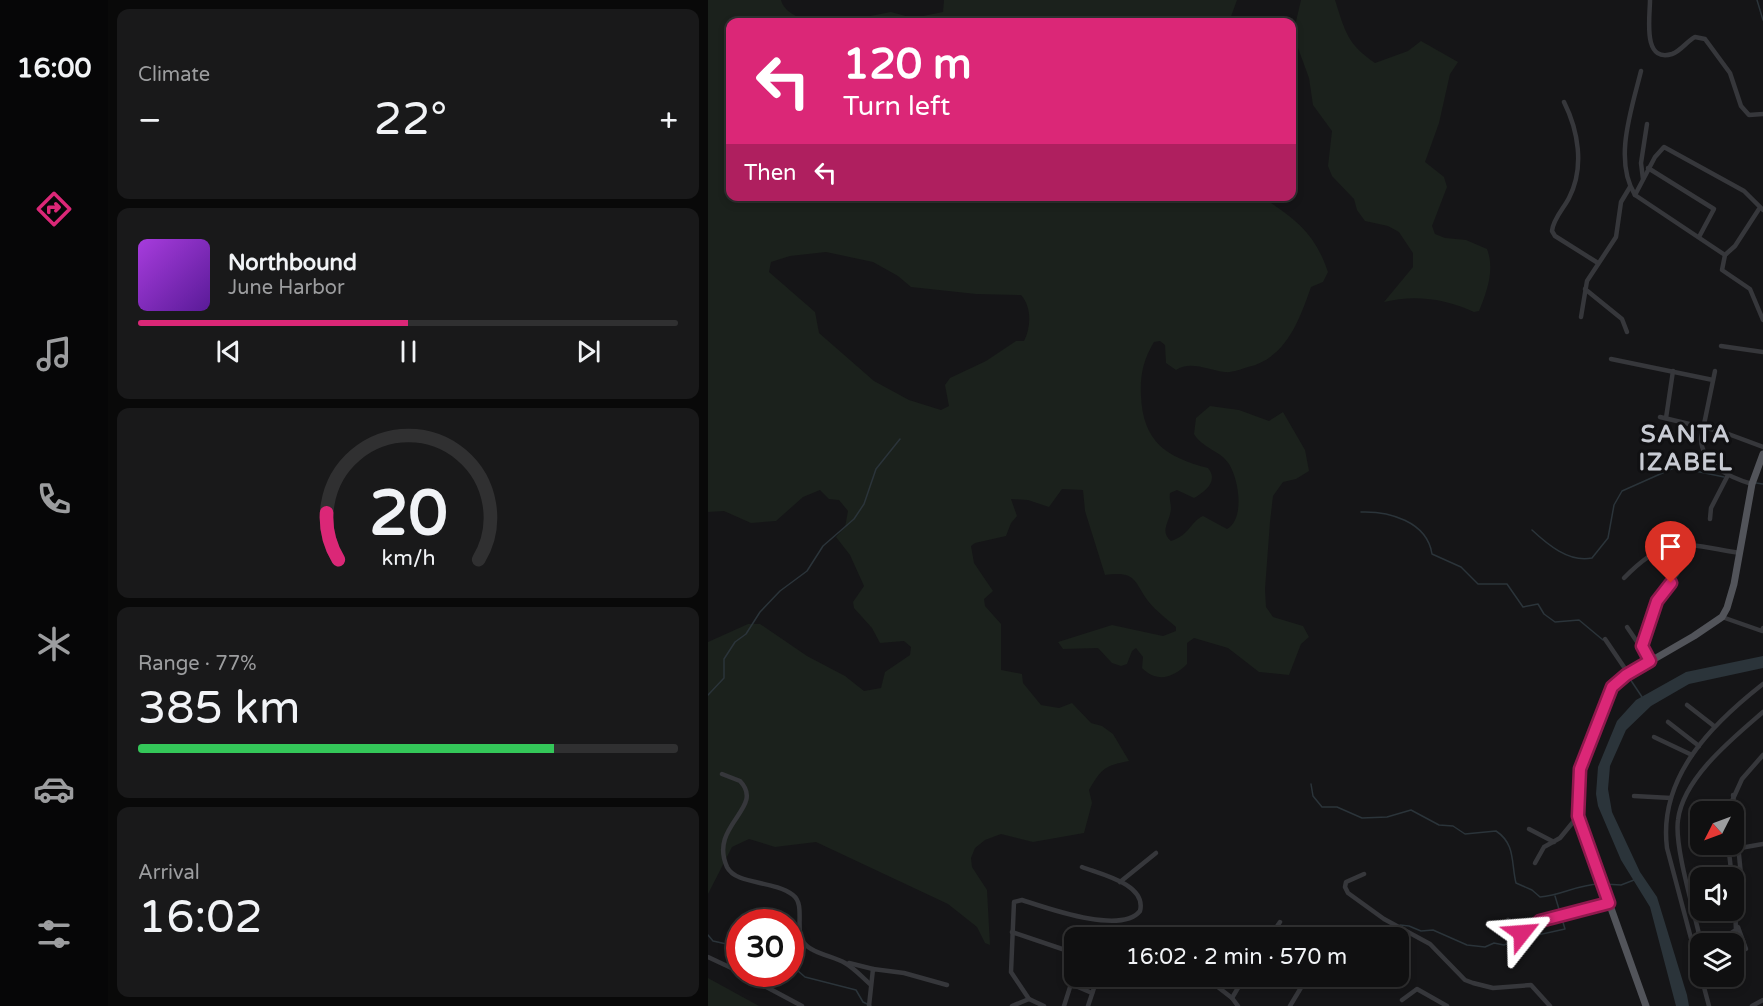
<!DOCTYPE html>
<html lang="en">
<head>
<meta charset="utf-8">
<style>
  :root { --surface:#101011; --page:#19191a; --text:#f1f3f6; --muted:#9c9d9f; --line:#303031; --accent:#db2777 }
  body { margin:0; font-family:"Varela Round",sans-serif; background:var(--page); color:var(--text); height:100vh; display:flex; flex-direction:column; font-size:22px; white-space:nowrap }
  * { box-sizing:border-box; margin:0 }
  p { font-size:20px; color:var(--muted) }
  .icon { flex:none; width:33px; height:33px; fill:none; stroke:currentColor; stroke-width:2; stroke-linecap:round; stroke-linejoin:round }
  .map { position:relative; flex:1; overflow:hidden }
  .panel { display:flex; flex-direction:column; gap:9px; padding:9px; background:#090909; width:600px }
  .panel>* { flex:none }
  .banner { position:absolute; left:18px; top:18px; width:570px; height:183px; border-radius:12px; box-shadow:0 3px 9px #0003,0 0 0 2px var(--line); background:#db2777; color:#fff; overflow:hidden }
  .needle { width:39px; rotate:228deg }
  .fabs { position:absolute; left:982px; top:801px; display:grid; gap:12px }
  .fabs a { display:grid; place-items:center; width:54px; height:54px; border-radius:12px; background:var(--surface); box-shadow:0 3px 9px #0003,0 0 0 2px var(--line); font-size:30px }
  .speed { position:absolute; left:18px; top:909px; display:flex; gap:12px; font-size:30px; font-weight:700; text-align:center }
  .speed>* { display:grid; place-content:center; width:78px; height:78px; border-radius:50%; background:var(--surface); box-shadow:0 3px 9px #0003,0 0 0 2px var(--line); line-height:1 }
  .speed .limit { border:9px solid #d22; background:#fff; color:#111 }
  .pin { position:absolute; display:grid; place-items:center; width:51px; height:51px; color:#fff; margin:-62px -26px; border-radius:50% 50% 50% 0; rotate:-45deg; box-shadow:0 0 6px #0007 }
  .pin .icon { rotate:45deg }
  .me { position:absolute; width:66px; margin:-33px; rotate:62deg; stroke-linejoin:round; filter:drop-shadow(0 0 4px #0008) }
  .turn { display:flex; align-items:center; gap:21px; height:126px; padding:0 18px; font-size:27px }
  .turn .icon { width:78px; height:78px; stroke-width:2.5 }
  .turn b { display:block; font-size:42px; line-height:51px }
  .then { display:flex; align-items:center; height:57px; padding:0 18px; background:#0003; gap:12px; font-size:22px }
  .big { font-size:45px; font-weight:600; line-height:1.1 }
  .panel .widget { flex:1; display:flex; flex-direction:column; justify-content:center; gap:9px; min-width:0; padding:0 21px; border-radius:12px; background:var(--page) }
  .panel .dial { align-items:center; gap:0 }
  .dial svg { height:156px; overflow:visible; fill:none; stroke:var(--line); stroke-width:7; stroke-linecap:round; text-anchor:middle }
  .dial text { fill:var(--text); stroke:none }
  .song { display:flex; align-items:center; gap:18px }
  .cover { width:72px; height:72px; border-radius:9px; background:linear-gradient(135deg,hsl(280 70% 55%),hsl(270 70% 35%)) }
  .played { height:6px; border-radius:3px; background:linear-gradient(90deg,var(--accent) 50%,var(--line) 50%) }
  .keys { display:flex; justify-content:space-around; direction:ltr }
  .heat { display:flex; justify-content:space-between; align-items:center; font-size:33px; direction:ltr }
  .charge { height:9px; border-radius:4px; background:linear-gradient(90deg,#34c759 77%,var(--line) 0) }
  .trip { position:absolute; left:356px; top:927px; width:345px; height:60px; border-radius:12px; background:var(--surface); box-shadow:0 3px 9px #0003,0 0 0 2px var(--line); font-weight:600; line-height:60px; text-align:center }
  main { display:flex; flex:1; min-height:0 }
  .tab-bar { display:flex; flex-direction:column; width:108px; justify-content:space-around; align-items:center; background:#060607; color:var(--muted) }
  .tab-bar .icon { width:42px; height:42px }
  .tab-bar .selected { color:var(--accent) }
  .tab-bar b { font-size:27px; color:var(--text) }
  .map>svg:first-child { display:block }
  .green { fill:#1b211c; fill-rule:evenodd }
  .water { fill:#2b343a }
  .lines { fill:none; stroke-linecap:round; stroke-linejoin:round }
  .stream { stroke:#2b343a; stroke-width:1.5 }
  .street { stroke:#36373b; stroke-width:4.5 }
  .primary { stroke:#52545a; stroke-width:7 }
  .route-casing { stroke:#8e194d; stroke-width:15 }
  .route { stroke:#db2777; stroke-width:10 }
  .labels { text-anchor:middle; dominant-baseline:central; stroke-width:6; stroke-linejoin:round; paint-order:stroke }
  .district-label { font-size:24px; font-weight:bold; letter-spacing:1.5px; fill:#c8cbd3; stroke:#101012 }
</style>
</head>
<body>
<main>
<nav class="tab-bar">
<b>16:00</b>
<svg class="icon selected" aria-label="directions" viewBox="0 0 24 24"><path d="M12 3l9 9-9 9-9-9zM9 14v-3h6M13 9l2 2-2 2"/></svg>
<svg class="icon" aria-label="music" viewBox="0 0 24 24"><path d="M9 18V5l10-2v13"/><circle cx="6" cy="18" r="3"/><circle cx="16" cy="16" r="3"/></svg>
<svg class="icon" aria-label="phone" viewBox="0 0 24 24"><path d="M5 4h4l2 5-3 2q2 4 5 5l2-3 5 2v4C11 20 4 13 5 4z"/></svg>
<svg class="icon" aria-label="climate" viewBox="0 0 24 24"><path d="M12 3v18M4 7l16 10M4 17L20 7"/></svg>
<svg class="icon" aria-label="car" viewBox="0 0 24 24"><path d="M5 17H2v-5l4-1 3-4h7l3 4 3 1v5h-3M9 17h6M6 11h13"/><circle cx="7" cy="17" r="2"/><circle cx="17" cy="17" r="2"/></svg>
<svg class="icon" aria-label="filters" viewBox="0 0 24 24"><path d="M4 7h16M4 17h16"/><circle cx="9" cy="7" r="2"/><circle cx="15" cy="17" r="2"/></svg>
</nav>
<section class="panel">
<div class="widget"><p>Climate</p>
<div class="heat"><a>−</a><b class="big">22°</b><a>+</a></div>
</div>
<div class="widget">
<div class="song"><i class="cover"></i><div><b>Northbound</b><p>June Harbor</p></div></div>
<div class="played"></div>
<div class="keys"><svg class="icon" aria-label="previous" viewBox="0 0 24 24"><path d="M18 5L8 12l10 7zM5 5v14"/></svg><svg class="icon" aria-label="pause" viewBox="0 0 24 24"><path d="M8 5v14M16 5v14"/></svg><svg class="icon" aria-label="next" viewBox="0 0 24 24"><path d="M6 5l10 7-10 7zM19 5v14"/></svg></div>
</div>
<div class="widget dial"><svg viewBox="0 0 100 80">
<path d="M14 69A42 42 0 1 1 86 69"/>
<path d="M14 69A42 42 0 0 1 8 45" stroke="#db2777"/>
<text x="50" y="56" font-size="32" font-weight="700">20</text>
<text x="50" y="72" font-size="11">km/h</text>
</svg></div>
<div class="widget"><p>Range · 77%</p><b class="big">385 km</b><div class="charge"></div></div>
<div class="widget"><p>Arrival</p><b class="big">16:02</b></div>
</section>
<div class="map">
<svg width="1055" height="1006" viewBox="0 0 1055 1006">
  <rect width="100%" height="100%" fill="#151517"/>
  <g class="green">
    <path d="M 0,0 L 73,0 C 76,12 90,17 100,22 L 22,22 L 22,196 L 554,197 C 587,219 607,233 620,272 L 615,282 L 603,287 C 591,321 578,358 540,367 C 533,369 524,373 517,372 C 501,370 482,360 468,370 L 458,363 L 457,345 L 452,341 L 446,342 C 435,360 432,376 433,396 C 435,442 458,457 500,468 C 511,481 497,492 486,498 L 469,490 L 462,493 C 461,499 463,503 463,509 C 462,522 451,531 463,541 C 483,534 481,523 495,516 L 519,529 C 537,519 531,480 521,464 C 513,451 494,448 486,434 L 488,418 L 502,406 L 531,410 L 561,421 L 575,412 L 597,450 L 601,471 L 588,479 L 575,482 L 565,496 L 562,522 L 557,589 L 558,607 L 565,617 L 595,626 L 601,637 L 593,644 L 581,675 L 551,672 L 520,648 L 486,638 L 479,643 L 479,664 C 465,678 449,683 434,668 L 435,657 L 428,648 L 424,651 L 419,664 L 413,666 L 404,663 L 390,648 L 355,649 L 350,642 L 404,625 L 455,636 L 468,631 L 468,627 C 459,619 448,611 440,601 C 425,580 428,571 397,575 L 377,511 L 375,490 L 354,489 L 341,507 L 320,500 L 303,499 L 309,516 L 303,523 L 298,536 L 267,543 L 263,546 L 266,563 L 285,591 L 276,599 L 277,606 L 293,624 L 293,670 L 314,674 L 315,683 L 333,705 L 351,708 L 364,703 L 383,723 L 394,726 L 405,734 L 421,761 C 396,766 394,768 381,790 L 384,803 L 376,833 L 325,842 L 293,834 L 277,840 L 267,848 L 263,858 L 264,867 L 279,890 L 282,945 L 277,943 L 269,927 L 240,904 L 108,842 L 67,847 L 41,839 L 24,847 L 0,894 L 0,642 L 40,624 L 52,624 L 99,656 L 137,676 L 156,691 L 173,688 L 177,672 L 202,655 L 203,647 L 196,641 L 172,643 L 164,628 L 146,608 L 145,602 L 156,586 L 142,555 L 128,537 L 137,527 L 140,511 L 131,500 L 121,499 L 112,490 L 95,497 L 68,521 L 43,523 L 16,511 L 0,512 ZM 118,252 L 165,262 L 190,276 L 203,287 L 268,294 L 313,295 C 324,307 323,327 316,341 L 308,341 L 278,361 L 242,378 L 237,385 L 241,406 L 233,410 L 201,400 L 166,381 L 111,333 L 107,312 L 61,272 L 63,262 L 82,256 Z"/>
    <polygon points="236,0 529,0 521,22 131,22 183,12 205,18 235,12"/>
    <path d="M 593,0 L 627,0 C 637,31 639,44 667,63 L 700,51 L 713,41 L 750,62 L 742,74 L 731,123 L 717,162 L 736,177 L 739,187 L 724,226 L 727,234 L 737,238 L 758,240 L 779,249 C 787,270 779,291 771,311 L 766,312 C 739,299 707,294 676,302 L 705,267 L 705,253 L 691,232 L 680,226 L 657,221 L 649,210 L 646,199 L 624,176 L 620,166 L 624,131 L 605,105 L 601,78 L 590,48 L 586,30 Z"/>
    <polygon points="0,978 51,1006 0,1006"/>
  </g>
  <polygon class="water" points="1055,656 1055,668 981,684 943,706 918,730 902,766 900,789 904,812 932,872 949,897 979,995 981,1006 968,1006 942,907 913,860 890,806 888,794 890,767 909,721 928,700 978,672"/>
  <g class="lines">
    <g class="stream">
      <polyline points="1049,0 1055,20"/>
      <polyline points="1048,483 1055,484"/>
      <path d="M 653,512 C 680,511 719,521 724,554 L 753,567 L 770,584 L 799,584 L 815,607 L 830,604 L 836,614 L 847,622 L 871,620 L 895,640"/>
      <path d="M 824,530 C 839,544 861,563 884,558 L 900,538 L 906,505 L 914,491 L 968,467 L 1016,477"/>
      <polyline points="920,676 934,697"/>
      <polyline points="0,695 16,678 16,659 27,642 38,634 52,612 72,591 99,571 115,546 146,519 156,504 168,469 192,439"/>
      <path d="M 603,784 L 605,796 L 614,807 L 629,807 L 654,818 L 679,817 L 703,810 L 731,825 L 745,826 L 757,834 L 788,831 C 808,844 803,864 808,883 L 824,890 L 832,897 C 855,895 867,885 892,884"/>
      <polyline points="896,884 913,885 926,880"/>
      <polyline points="692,925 701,926 713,931 725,930 759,945 777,947 786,943 796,945 807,940 857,929 847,896"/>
      <polyline points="0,935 5,941 32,947"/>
      <polyline points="82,964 97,977 148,990 155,1002 163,1006"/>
    </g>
    <g class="street">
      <path d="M 942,0 C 942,17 934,63 964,54 C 973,51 979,41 987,37 L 997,39 L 1022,73 L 1033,106 L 1041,115 L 1055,114"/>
      <path d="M 933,71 C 924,108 905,160 927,195 L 1017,255 L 1027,246 L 1051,209"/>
      <path d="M 856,102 C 870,130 877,167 861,198 C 856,208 845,219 844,231 L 847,236 L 890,263"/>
      <polyline points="940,168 1006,209 991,237"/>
      <polyline points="935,179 933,163 939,124"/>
      <polyline points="927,195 947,157 956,147 1036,191 1055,210"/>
      <polyline points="1017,255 1014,270 1042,289 1055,320"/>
      <polyline points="877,289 914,319 919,332"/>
      <polyline points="873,317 879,281 908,237 913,202 922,187"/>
      <polyline points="1013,346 1055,352"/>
      <polyline points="903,359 1005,380"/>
      <path d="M 1007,371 L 993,439 C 994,465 1023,478 1044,484"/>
      <polyline points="952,417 1015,432 1055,447"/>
      <polyline points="958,418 965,371"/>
      <polyline points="1002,519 1003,508 1019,477"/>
      <path d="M 916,578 C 960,533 974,544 1032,553"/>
      <polyline points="1014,617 1054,631 1055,628"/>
      <polyline points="919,627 942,661"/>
      <polyline points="897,639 920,673"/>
      <polyline points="934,647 949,601 969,574 979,546"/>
      <polyline points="979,705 1006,726"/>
      <polyline points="960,722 991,746"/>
      <polyline points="946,737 984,755"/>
      <path d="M 14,774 L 32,781 C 58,808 0,825 19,867 C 28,885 65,880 85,895 C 98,905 86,930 96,943 C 105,954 125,956 137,963 C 146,968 154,977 162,984"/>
      <polyline points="1025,795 1033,875"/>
      <polyline points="926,796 963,798"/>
      <polyline points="1019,812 1034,779 1055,755"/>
      <polyline points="821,829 846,842"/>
      <polyline points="1020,844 1024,878"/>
      <polyline points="1021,850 1055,844"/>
      <polyline points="827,863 836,847 852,838 870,816"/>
      <polyline points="656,874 638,882 637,887 640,893 676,919 722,944 757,980 765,983 785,988 823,985 842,1006"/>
      <polyline points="412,882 448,853"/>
      <polyline points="800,920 814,933 818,933 832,921 901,903"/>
      <polyline points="1030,927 1038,949"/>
      <polyline points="304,932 366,953"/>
      <polyline points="561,938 572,922"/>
      <polyline points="993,943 1017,937 1028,930 1026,890"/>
      <polyline points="0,957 32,972"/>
      <path d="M 989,957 L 993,943 C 987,913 966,847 970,820 C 975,778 1025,738 1055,712"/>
      <polyline points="141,963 165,969"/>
      <polyline points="34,974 94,1006"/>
      <path d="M 993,976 L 959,848 C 950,777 1004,724 1055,684"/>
      <polyline points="993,976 1001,1006"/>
      <polyline points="497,977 524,998 530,1006"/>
      <polyline points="524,998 537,976"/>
      <polyline points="694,1000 709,989 739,1006"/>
      <polyline points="161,1006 165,969 196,973 239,985"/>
      <polyline points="304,1006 321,999"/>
      <path d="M 336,1006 L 321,999 L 303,972 L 306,902 L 314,900 C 339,908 413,935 432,911 C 439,884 392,874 374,867"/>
      <polyline points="356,1006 363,984 384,993"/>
      <polyline points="380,1006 390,976"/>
      <polyline points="582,1006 600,976"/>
      <polyline points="1044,1006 1055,1000"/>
    </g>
    <polyline class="primary" points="938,1006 870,816 872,769 901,694 910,680 986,636 1014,617 1019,608 1026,584 1044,484 1055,454"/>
  </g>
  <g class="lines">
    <g class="route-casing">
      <polyline id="route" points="814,933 818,933 832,921 901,903 870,816 872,769 904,687 918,675 942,661 934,646 949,601 963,583"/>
    </g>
    <use href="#route" class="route"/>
  </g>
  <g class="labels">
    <g class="district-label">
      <text x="978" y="434">SANTA<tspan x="978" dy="28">IZABEL</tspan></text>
    </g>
  </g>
</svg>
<div class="fabs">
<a><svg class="needle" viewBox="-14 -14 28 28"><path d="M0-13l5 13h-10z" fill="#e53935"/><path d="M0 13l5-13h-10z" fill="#9c9d9f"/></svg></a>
<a><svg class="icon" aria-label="sound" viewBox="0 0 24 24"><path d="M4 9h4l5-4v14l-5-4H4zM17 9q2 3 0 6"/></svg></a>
<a><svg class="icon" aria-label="layers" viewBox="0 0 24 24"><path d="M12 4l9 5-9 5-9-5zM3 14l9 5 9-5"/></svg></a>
</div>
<div class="speed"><div class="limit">30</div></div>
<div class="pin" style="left:963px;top:583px;background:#d93025"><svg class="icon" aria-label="arrive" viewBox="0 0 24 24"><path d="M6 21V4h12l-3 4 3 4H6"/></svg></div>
<svg class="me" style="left:814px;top:933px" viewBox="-20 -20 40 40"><path d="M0-17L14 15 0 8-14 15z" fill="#db2777" stroke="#fff" stroke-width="4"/></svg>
<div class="trip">16:02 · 2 min · 570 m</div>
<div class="banner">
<div class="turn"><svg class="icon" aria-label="left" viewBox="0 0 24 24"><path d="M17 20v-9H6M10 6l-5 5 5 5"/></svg><div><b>120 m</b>Turn left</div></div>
<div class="then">Then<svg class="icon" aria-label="left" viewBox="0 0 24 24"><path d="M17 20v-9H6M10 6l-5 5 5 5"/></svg></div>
</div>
</div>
</main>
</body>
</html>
